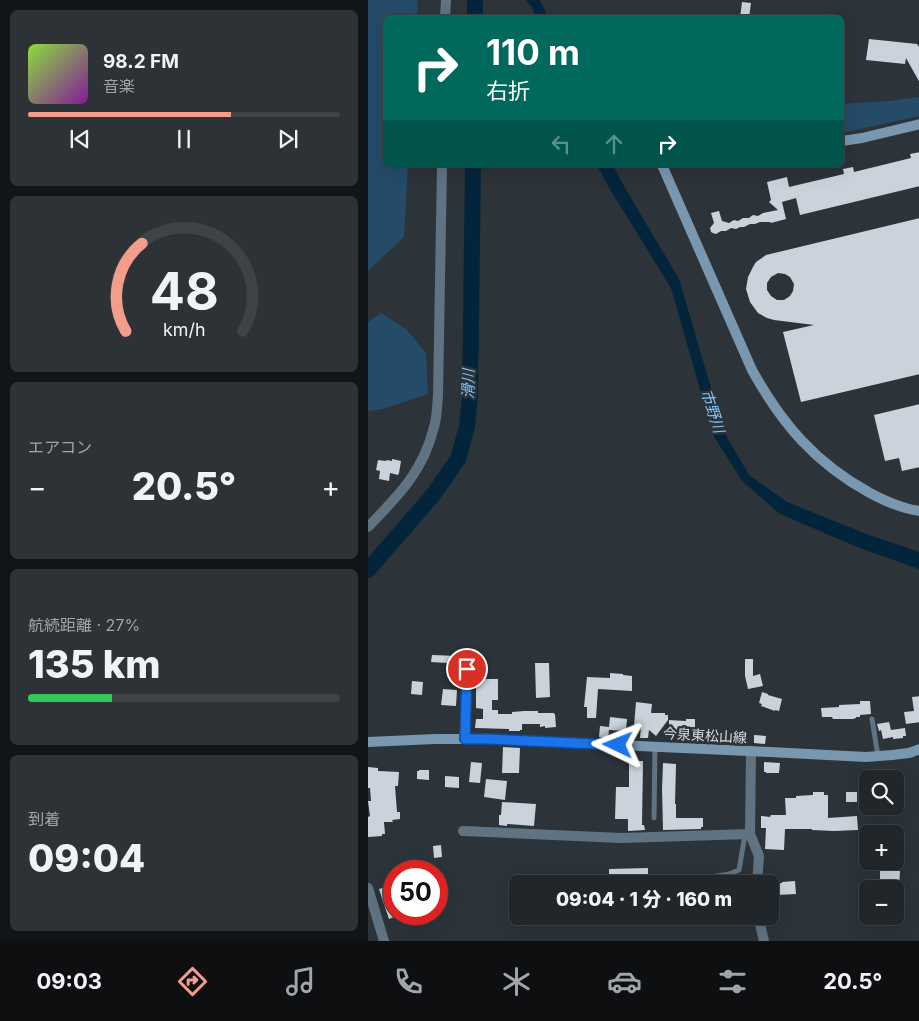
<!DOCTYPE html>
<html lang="ja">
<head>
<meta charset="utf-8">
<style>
  :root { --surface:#21262b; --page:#2d3237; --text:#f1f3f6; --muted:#a2a5a9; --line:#3e4347; --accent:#f49d8b }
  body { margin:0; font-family:Inter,"Noto Sans JP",sans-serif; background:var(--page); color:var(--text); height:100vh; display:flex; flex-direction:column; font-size:19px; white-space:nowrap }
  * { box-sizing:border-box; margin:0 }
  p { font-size:16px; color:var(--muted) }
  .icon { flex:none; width:28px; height:28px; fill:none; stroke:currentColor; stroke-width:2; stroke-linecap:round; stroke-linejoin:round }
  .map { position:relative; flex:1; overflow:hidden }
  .drawer { display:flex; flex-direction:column; gap:10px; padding:10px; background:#121518; width:368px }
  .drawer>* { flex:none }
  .guide { position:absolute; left:15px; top:15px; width:461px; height:152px; border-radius:8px; box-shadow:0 5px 20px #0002,0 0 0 1px var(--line); background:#00695c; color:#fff; overflow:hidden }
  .tools { position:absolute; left:491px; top:770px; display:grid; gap:10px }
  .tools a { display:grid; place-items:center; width:45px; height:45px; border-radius:8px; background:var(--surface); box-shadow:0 5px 20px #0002,0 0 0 1px var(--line); font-size:25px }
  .speed { position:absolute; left:15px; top:860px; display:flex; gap:10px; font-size:25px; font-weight:700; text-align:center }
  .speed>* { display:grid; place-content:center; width:65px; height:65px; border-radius:50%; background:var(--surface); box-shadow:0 5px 20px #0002,0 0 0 1px var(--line); line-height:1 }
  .speed .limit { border:8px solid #d22; background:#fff; color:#111 }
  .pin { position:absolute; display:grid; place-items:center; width:42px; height:42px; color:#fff; margin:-21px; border:2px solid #fff; border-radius:50%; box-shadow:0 1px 5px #0007 }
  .me { position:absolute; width:55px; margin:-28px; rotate:272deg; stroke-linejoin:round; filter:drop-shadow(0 0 4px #0008) }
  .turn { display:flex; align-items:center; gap:18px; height:105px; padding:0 20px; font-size:22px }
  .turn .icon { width:65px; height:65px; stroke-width:2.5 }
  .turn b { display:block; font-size:35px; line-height:42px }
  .lanes { display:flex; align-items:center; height:48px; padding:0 20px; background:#0003; justify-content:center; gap:25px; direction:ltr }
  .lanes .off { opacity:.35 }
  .big { font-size:38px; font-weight:800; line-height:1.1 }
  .drawer .tile { flex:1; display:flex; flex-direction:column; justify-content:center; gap:8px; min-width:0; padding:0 18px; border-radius:8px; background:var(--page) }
  .drawer .dial { align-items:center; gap:0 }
  .dial svg { height:130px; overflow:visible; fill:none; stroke:var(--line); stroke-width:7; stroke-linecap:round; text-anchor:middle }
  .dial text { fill:var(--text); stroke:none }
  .song { display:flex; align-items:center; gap:15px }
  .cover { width:60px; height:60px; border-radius:8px; background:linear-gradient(135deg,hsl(90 70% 55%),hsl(290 70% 35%)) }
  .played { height:5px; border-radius:2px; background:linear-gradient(90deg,var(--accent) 65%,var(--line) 65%) }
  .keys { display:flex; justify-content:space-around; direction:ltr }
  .heat { display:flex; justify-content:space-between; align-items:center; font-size:28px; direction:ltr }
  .charge { height:8px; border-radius:4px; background:linear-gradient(90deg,#34c759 27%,var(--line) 0) }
  .trip { position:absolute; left:141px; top:875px; width:270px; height:50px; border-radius:8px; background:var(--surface); box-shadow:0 5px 20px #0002,0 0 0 1px var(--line); font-weight:800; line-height:50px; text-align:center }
  .tab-bar { display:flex; height:80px; justify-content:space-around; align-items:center; background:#0d0f11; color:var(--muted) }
  .tab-bar .icon { width:35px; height:35px }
  .tab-bar .current { color:var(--accent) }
  .tab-bar b { font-size:22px; color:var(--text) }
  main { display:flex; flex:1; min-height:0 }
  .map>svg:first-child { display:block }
  .green { fill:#244b68 }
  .water { fill:#03253c }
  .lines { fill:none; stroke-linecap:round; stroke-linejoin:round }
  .river { stroke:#03253c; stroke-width:16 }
  .building { fill:#cad3db; fill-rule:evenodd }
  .lane { stroke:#607382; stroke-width:5 }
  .street { stroke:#607382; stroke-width:10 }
  .secondary { stroke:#7997ae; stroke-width:10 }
  .route-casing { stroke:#114b97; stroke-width:12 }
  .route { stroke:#1a73e8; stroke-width:9 }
  .labels { text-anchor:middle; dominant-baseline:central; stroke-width:5; stroke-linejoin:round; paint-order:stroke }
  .street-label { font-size:14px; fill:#dbdfe3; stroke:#2c3339 }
  .water-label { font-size:15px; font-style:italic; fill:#82c6fb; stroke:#2c3339 }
</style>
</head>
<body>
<main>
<section class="drawer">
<div class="tile">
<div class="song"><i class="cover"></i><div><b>98.2 FM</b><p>音楽</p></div></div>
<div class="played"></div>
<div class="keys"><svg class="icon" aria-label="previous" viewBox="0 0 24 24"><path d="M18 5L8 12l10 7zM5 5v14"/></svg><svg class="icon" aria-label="pause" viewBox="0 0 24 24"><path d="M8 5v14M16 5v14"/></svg><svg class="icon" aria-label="next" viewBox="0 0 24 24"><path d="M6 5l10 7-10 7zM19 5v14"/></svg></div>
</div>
<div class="tile dial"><svg viewBox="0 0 100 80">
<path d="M14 69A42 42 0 1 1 86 69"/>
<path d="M14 69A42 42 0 0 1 24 15" stroke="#f49d8b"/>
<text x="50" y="56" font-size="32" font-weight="700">48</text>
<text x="50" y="72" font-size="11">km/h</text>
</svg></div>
<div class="tile"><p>エアコン</p>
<div class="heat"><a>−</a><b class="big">20.5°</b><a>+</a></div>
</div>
<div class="tile"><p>航続距離 · 27%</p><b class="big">135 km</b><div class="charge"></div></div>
<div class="tile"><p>到着</p><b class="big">09:04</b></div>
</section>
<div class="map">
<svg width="552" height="941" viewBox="0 0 552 941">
  <rect width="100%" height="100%" fill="#2c3339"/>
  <g class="green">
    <polygon points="0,0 50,0 49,17 18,18 18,165 40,165 36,237 0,271"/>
    <polygon points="551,97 551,116 474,133 474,104 521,101"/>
    <polygon points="13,313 38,329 58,353 60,394 15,409 0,411 0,322"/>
  </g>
  <g class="water">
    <polygon points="158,0 172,0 180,17 168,17 164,7"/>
    <polygon points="229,165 245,165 253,181 311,279 356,432 381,475 419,502 501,535 551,552 551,569 489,547 412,514 374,481 345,435 303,288 240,186"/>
  </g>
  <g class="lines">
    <g class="river">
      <polyline points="107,18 107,0"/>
      <polyline points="0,570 65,495 90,459 99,427 102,396 105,165"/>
    </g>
  </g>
  <g class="building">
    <polygon points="374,2 383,3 381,18 372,18"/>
    <polygon points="501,39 549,44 552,48 552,83 538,58 537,64 498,60"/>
    <polygon points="552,152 552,186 432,215 428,198 414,202 418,219 403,223 402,222 392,222 387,224 382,224 376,227 372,227 368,229 363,228 358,231 353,231 348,234 345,233 343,232 342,228 346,223 343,213 351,211 354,221 361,223 366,220 370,221 375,218 381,218 385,215 390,216 395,213 410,210 401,202 403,200 399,182 419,177 421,187 476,174 475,169 485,167 486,172 543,158 542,154"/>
    <path d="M 552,218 L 552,374 L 433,402 L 415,332 L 446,325 L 406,320 L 399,318 L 390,313 L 382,302 L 378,289 L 380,277 L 385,267 L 388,262 L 398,255 ZM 410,273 L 417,274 L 422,277 L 426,284 L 425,291 L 422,296 L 416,300 L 409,300 L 403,296 L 399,290 L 399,283 L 403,277 Z"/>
    <polygon points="552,404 552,467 534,471 531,458 517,461 506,415"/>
    <polygon points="24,459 33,461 31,473 30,475 22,473 21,481 11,479 12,471 8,470 10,460 18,461 19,460 24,461"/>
    <polygon points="64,655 90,656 89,667 80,666 80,663 63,662"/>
    <polygon points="377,659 385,659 385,676 392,674 395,686 380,689 377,676"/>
    <polygon points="167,663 181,663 182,697 168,698"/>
    <polygon points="242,673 255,674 255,675 264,676 264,691 230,689 228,718 219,718 219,707 216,707 219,677 242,678"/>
    <polygon points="108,679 130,679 130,700 124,700 124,710 130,710 130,714 144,714 144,712 156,711 170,711 170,713 186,713 186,714 187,714 188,727 177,728 177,726 172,727 172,724 154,724 154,730 152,730 152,731 141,731 141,729 107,728 108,719 115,719 115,709 108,708"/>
    <polygon points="44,681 55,682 54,695 43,694"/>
    <polygon points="75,689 89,690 88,706 73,705"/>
    <polygon points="394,692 400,694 400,695 414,699 411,711 407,710 407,711 393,706 394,704 391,703"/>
    <polygon points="552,696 552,722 538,724 536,712 546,711 544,697"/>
    <polygon points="492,701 502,701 503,714 492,715 492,717 488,717 488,718 485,719 465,719 464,717 454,717 453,708 471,707 471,705 492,704"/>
    <polygon points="268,702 284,704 283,713 297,713 297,715 300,715 300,720 288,736 281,730 280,738 272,738 273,727 266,726"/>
    <polygon points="242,717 259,719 258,731 241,730 240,738 231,737 232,726 241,727"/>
    <polygon points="318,719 327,719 327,737 315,737 315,735 301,734 301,720 318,721"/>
    <polygon points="521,722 523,730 537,728 538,736 535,736 535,738 525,739 525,737 515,739 513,730 511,731 509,724"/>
    <polygon points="386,735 398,736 397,744 386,743"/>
    <polygon points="135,747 152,748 151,773 134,773"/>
    <polygon points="261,761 275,761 274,825 276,825 277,830 260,831 260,819 247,819 248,787 261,787"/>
    <polygon points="103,762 114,763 112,783 101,782"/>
    <polygon points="396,762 412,763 411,773 398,773 398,772 396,772"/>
    <polygon points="295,763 308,764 307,804 308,804 308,818 335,818 335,827 333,827 333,829 295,830 294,789"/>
    <polygon points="0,767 10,768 10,771 31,772 30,786 27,786 29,812 32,812 32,819 24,820 25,822 16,822 17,834 14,834 14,836 0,837 0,817 2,816 0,801 3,801 2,788 0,788"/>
    <polygon points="51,770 61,770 61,780 49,779 49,771 51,771"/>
    <polygon points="77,776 91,777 91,788 77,787"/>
    <polygon points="118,779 139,781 137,800 116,797"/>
    <polygon points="445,792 456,792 456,795 460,795 460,818 489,816 490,830 466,831 444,830 444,829 417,829 416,850 397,849 398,828 393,828 393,816 402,817 403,815 418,815 417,798 428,798 428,796 445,795"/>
    <rect x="478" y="792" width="11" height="10"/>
    <polygon points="134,802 168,804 166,826 139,824 139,826 131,825 131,815 133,815"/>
    <polygon points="73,845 74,857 66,858 65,846"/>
    <polygon points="280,868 280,883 241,883 241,869"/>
    <polygon points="512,869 520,869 520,871 532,871 531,889 512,889"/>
    <polygon points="427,881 428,894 409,895 408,884 414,883 414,882"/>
    <polygon points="18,887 24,905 26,904 26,917 21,919 11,889"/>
  </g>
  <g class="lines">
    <g class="lane">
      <polyline points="504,719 510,756"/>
      <polyline points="97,739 99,669"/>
      <polyline points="286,818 287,746"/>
      <polyline points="304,884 361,874 371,870 377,835"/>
      <polyline points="146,912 150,912"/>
    </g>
    <g class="street">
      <polyline points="77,18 78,0"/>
      <path d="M 0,527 C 30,496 55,472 66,427 C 69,418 69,406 70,396 L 74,165"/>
      <polyline points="383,751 382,834 391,856 389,884"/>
      <polyline points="95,831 253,838 382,834"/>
      <polyline points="0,888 16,941"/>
      <polyline points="390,916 396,941"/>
    </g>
    <g class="secondary">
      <polyline points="474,141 494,138 552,124"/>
      <path d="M 294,165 L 384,370 C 414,424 447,463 502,493 C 517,501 534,509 552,511"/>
      <polyline points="0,742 67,739 120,739 402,752 498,757 524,755 541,753 552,749"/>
    </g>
  </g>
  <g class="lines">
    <g class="route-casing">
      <polyline id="route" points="99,669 97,739 120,739 250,745"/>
    </g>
    <use href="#route" class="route"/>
  </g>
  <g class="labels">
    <g class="street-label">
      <text transform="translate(337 735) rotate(3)">今泉東松山線</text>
    </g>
    <g class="water-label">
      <text transform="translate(100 384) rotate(-89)">滑川</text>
      <text transform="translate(345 411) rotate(72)">市野川</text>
    </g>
  </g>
</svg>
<div class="tools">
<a><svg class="icon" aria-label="search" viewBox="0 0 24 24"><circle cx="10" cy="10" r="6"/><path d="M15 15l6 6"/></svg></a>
<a>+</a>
<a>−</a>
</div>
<div class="speed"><div class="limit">50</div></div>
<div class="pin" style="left:99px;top:669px;background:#d93025"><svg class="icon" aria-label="arrive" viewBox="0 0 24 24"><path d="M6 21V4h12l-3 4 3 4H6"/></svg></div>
<svg class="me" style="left:250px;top:745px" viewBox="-20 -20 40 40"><path d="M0-17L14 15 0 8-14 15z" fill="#1a73e8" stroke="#fff" stroke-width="4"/></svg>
<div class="trip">09:04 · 1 分 · 160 m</div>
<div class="guide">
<div class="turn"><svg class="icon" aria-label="right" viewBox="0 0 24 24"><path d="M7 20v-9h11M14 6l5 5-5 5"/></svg><div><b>110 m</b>右折</div></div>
<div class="lanes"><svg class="icon off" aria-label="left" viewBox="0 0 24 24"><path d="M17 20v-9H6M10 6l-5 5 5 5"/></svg><svg class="icon off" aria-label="ahead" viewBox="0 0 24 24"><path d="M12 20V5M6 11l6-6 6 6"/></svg><svg class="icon" aria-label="right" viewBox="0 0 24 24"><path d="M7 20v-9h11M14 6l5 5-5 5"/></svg></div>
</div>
</div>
</main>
<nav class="tab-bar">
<b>09:03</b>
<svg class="icon current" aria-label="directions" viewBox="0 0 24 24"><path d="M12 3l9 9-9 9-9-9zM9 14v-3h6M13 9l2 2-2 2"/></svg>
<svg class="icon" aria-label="music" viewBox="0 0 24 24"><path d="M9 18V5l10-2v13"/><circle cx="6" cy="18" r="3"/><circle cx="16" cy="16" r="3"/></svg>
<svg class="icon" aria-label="phone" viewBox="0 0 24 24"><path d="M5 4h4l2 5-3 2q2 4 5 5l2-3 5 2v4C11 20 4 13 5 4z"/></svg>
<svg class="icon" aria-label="climate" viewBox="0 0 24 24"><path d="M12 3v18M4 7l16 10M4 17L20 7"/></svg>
<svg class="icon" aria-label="car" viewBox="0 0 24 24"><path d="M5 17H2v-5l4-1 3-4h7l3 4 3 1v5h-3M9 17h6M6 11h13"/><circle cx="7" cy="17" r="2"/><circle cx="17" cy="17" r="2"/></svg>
<svg class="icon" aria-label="filters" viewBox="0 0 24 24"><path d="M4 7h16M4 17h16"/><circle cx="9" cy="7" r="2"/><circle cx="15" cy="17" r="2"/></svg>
<b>20.5°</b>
</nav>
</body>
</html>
